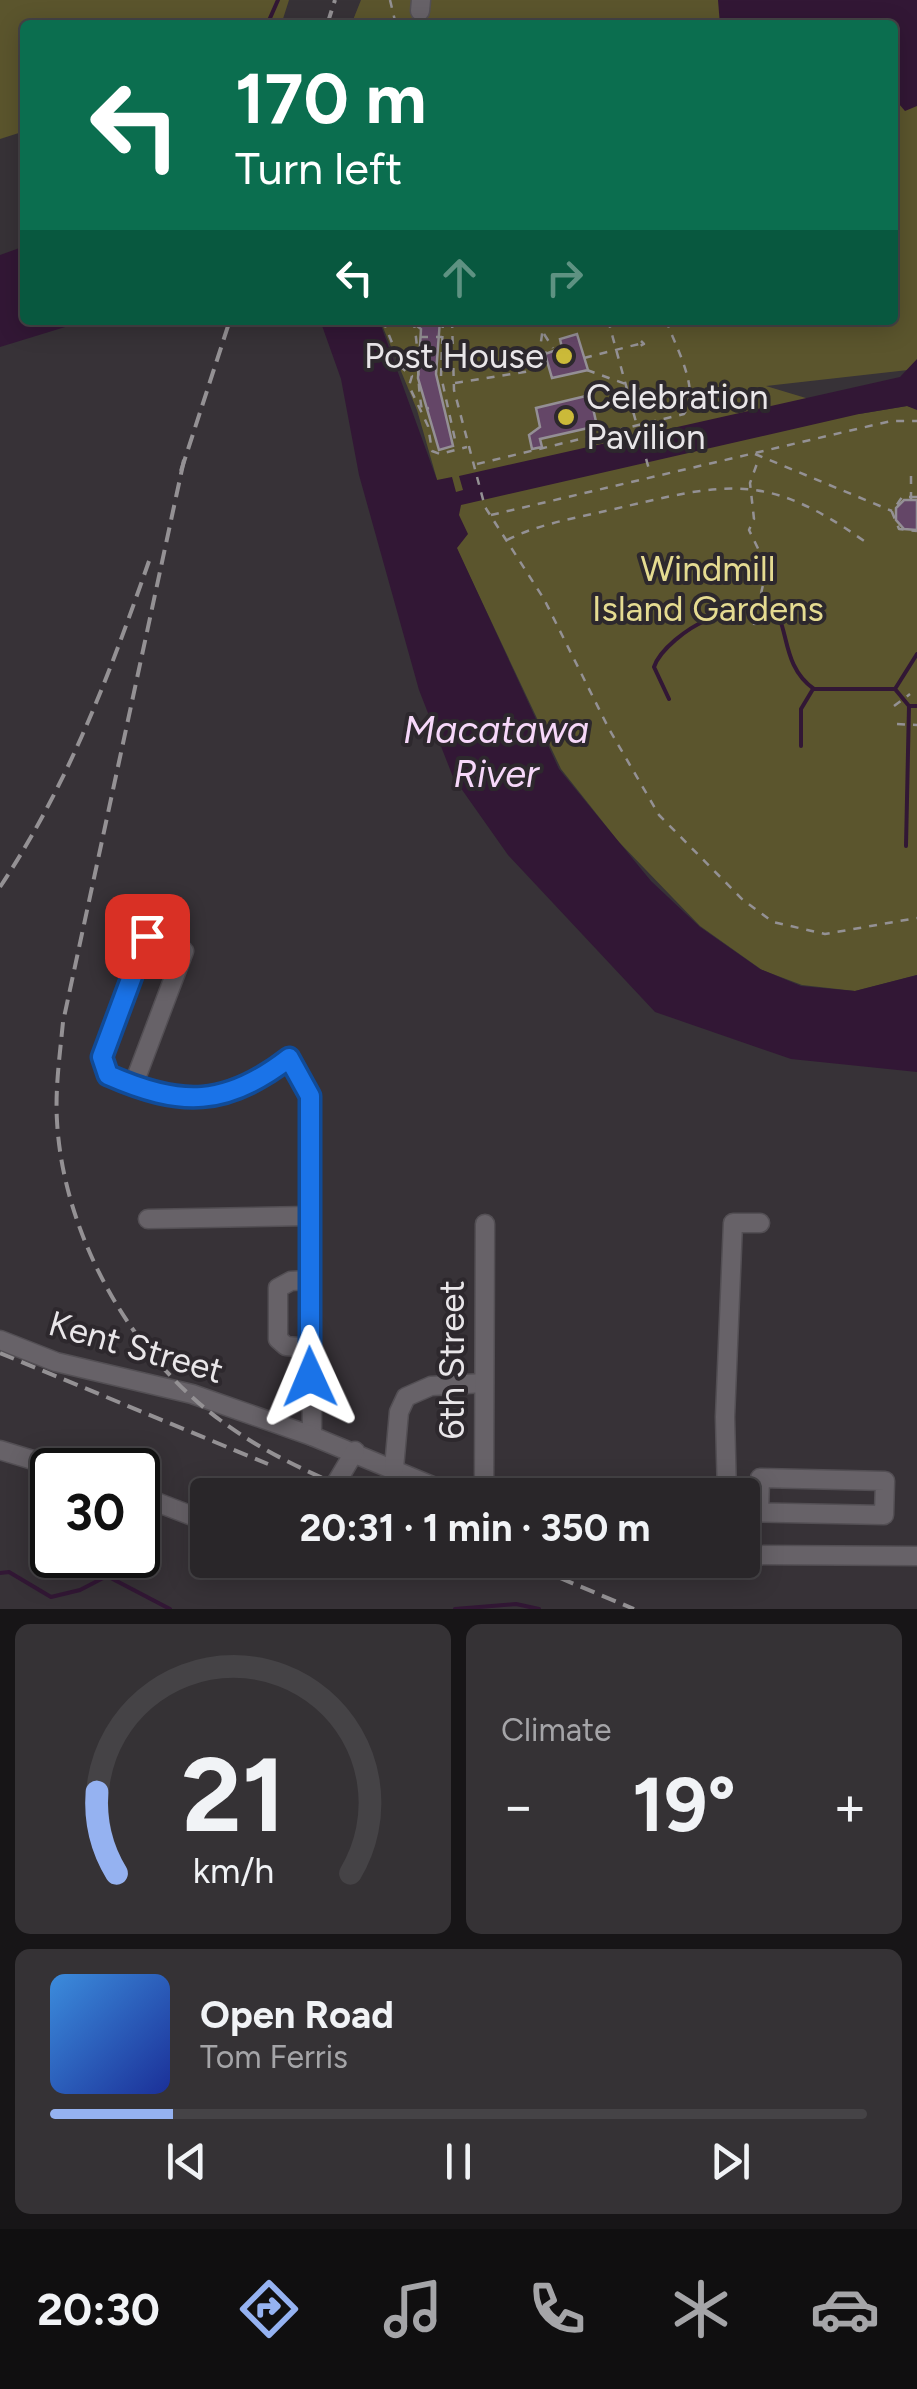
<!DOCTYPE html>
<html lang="en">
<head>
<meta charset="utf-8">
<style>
  :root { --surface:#292629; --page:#353235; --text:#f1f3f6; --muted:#a5a5a8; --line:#454346; --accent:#95b2f1 }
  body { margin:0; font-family:Figtree,sans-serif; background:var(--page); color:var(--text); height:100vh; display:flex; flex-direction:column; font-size:38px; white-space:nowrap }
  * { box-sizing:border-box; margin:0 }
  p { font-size:32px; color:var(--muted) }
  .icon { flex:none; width:55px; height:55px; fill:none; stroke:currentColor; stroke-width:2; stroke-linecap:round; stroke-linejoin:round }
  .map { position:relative; height:1609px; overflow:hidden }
  .details { display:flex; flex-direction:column; gap:15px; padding:15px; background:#171517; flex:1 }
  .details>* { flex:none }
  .banner { position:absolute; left:20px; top:20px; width:878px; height:305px; border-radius:10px; box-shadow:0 5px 25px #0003,0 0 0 2px var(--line); background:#0b6e4f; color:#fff; overflow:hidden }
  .speed { position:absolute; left:30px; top:1448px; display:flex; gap:20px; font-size:50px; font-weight:700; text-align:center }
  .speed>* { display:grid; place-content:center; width:130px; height:130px; border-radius:50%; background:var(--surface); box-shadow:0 5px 25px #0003,0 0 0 2px var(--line); line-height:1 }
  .speed .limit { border:5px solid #111; border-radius:15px; background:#fff; color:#111 }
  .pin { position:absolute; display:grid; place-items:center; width:85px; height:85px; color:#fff; margin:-42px; border-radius:20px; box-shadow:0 5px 15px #0006 }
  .me { position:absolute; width:110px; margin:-55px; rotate:359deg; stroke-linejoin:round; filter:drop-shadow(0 0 8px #0008) }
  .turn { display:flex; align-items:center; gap:35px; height:210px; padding:0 50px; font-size:45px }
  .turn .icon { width:130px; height:130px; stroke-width:2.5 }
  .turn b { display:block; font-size:70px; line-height:85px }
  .lanes { display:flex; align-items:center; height:95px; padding:0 50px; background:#0003; justify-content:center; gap:50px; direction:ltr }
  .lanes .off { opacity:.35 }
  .big { font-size:75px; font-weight:700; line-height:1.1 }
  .details .widget { flex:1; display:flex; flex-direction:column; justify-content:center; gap:15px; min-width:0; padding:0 35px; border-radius:15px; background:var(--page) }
  .details .dial { align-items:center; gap:0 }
  .dial svg { height:260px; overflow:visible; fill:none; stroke:var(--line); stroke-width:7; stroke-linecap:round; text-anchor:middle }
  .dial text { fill:var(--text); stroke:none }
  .song { display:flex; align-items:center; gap:30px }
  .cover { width:120px; height:120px; border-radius:15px; background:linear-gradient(135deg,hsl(210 70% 55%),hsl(230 70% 35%)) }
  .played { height:10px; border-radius:5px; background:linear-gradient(90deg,var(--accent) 15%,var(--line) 15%) }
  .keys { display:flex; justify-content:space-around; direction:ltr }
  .heat { display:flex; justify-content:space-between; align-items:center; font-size:55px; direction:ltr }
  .details .tiles { flex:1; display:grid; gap:15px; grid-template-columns:1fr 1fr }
  .widget:last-child { grid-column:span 2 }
  .trip { position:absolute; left:190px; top:1478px; width:570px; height:100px; border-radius:10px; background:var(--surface); box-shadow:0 5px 25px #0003,0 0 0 2px var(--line); font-weight:700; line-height:100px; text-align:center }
  .menu { display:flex; height:160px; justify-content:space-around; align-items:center; background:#100f10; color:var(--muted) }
  .menu .icon { width:70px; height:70px }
  .menu .selected { color:var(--accent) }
  .menu b { font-size:45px; color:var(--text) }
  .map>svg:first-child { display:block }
  .green { fill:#5b552d }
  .water { fill:#321735 }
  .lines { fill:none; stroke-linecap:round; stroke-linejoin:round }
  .stream { stroke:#321735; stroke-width:4 }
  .building { fill:#644667; stroke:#948f95; stroke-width:2.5 }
  .minor-casing { stroke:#534f54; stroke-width:21 }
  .path { stroke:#949194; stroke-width:2.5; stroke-dasharray:8 8; stroke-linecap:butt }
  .minor { stroke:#676268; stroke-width:18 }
  .rail { stroke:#949194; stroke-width:4; stroke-dasharray:15 8; stroke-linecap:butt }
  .route-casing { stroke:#114b97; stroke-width:25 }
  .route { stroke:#1a73e8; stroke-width:18 }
  .poi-dot { fill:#cbba39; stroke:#2d282d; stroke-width:4 }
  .labels { text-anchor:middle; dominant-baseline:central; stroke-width:8; stroke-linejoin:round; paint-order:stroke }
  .poi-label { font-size:35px; fill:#e9e6e9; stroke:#2d282d; text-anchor:end }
  .park-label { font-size:35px; fill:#e5db91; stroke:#2d282d }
  .street-label { font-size:35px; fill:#e9e6e9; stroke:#2d282d }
  .water-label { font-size:38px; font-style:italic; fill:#f7d8fa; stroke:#2d282d }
</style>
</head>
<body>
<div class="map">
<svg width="917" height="1609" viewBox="0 0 917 1609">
  <rect width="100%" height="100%" fill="#373237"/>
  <g class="green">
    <polygon points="0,0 289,0 281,25 25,25 25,131 0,139"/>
    <polygon points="361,0 917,0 917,369 766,386 859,414 907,406 917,409 917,975 855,991 802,985 762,970 700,926 618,841 561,769 457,549 417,410 380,320 892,320 892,25 351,25"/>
  </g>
  <g class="water">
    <polygon points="718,0 917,0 917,106 905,111 893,97 892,25 720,25"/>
    <polygon points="25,246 25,320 88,320 0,347 0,255"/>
    <polygon points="320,320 379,320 437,480 452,477 456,492 463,490 459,476 900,377 917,359 917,410 907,406 859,414 461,505 459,515 468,534 457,548 559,769 651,881 700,927 760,969 801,986 855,991 917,975 917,1072 791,1059 655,1012 508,855 453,777 419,690 359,475 341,379"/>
  </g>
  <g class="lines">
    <g class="stream">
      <polyline points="267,25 278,0"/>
      <polyline points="917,654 895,689 909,706 917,706"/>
      <path d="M 669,699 L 654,667 C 660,649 688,628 705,621 C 815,571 761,652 814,689 L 895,689"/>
      <polyline points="801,746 801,709 813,689"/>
      <polyline points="906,846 909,706"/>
      <polyline points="0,1573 9,1572 51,1597 80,1590 107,1576 170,1609"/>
      <polyline points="455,1609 516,1604 539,1609"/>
    </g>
  </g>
  <g class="building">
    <polygon points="409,320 440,320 436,374 453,446 439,450 418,378 421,329"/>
    <polygon points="577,334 588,370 552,378 545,354 562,348 560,339"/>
    <polygon points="590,395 597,426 540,439 542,447 532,449 529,435 540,427 536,408"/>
    <polygon points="904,500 917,500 917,530 904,529 896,520 896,508"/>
  </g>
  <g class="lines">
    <g class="minor-casing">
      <g id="minor">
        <polyline points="420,11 421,0"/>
        <path d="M 133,1086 L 184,951 L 147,936 L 102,1057 L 108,1075 C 181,1108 226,1106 289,1057 L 310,1096 L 312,1436 L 454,1495"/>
        <polyline points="148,1219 308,1216"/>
        <polyline points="309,1280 291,1281 278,1288 278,1339 286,1346 310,1348"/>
        <polyline points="0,1340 56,1362 192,1394 312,1436"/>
        <polyline points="0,1450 66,1470"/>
        <polyline points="394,1468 399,1412 406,1397 431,1386 484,1383"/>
        <polyline points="138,1495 208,1522"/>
        <polyline points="329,1495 355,1451"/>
        <polyline points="484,1495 485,1224"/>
        <polyline points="727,1495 725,1417 733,1223 760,1223"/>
        <polyline points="742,1512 884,1515 885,1481 760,1478 759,1512"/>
        <polyline points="742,1555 917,1556"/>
      </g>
    </g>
    <g class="path">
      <polyline points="390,0 396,25"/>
      <polyline points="383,320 402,368 412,376 409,386 428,426 432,451 440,454 467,447"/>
      <path d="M 413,320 C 420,350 416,379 422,410 L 429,408"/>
      <polyline points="443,320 441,376 456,444"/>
      <polyline points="452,320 454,390 485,507 544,599 609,729 659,815 743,900 773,922 825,934 917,918"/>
      <polyline points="608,320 650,473"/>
      <polyline points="544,334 553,348"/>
      <polyline points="420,337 442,337"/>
      <polygon points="641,341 644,344 640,346 639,343"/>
      <polyline points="539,354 559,350"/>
      <polyline points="584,358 639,344"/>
      <polyline points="587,370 653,394"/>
      <polyline points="455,383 537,370 544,320"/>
      <polyline points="653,392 662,392"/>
      <polyline points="755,454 892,511"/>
      <path d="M 477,464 L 684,414 C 702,391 674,344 666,320"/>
      <polyline points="917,497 902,497 892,512 899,529 917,531"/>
      <polyline points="911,500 911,470"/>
      <polyline points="491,515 891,421 917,421"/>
      <path d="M 507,540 C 538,524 576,518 610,510 C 723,484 763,469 864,541"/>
      <polyline points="754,625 767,567 749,530 754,519 750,483 759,458"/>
      <polyline points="894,706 910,694"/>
      <polyline points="897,724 917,725"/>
    </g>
    <use href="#minor" class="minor"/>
    <g class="rail">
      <polyline points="327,25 335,0"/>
      <path d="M 184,460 L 63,1022 C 60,1054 55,1088 57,1121 C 63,1233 130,1354 220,1420 C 264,1453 312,1474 362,1495"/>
      <polyline points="181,471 230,320"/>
      <path d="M 0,887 C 68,785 109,676 149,561"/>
      <polyline points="0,1353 268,1464"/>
      <polyline points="517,1560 634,1609"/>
    </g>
  </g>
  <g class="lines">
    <g class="route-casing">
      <path id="route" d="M 147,936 L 102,1057 L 108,1075 C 181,1107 226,1107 289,1058 L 310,1096 L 310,1377"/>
    </g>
    <use href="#route" class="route"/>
  </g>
  <g class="poi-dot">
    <circle cx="564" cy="356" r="10"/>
    <circle cx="566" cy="417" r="10"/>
  </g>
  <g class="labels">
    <g class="poi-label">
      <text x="544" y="356">Post House</text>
      <text x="586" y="397" text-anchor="start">Celebration<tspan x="586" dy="40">Pavilion</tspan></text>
    </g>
    <g class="park-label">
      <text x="708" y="569">Windmill<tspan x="708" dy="40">Island Gardens</tspan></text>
    </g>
    <g class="street-label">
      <text transform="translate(136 1347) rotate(16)">Kent Street</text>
      <text transform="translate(452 1360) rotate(-90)">6th Street</text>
    </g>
    <g class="water-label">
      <text x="496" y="730">Macatawa<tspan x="496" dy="44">River</tspan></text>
    </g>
  </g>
</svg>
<div class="speed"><div class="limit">30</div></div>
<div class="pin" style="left:147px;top:936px;background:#d93025"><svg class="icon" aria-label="arrive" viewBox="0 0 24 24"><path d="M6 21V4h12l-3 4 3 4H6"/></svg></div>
<svg class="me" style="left:310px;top:1377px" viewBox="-20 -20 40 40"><path d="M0-17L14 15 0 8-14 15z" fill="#1a73e8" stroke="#fff" stroke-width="4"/></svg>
<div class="trip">20:31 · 1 min · 350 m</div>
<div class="banner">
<div class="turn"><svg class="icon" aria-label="left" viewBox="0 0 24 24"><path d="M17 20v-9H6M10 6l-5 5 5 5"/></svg><div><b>170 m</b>Turn left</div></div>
<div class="lanes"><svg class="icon" aria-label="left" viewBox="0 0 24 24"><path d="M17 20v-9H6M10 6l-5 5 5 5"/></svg><svg class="icon off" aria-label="ahead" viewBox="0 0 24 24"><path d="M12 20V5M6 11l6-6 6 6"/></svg><svg class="icon off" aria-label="right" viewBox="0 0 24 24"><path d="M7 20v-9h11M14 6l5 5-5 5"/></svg></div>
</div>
</div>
<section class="details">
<div class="tiles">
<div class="widget dial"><svg viewBox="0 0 100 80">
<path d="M14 69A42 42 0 1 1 86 69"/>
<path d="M14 69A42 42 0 0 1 8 44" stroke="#95b2f1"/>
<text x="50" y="56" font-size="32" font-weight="700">21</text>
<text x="50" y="72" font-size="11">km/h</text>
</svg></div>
<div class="widget"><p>Climate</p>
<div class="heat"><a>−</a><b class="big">19°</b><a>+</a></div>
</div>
<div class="widget">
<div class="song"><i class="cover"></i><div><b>Open Road</b><p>Tom Ferris</p></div></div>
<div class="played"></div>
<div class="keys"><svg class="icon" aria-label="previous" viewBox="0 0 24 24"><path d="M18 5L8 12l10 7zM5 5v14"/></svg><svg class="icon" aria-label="pause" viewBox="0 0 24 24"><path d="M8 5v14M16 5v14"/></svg><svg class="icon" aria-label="next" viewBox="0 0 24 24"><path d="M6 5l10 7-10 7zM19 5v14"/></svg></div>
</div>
</div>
</section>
<nav class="menu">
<b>20:30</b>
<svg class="icon selected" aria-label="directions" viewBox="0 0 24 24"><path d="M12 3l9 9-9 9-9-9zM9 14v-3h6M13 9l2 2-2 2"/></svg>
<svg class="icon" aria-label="music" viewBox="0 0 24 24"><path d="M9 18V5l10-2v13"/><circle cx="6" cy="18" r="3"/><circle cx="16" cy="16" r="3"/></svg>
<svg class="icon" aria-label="phone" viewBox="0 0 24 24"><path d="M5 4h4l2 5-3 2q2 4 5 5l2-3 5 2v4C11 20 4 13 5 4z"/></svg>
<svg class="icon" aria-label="climate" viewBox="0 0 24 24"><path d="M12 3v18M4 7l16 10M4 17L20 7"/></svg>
<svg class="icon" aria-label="car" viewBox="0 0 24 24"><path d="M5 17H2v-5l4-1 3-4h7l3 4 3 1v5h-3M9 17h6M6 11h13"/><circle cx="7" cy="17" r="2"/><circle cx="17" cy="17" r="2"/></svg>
</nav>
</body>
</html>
